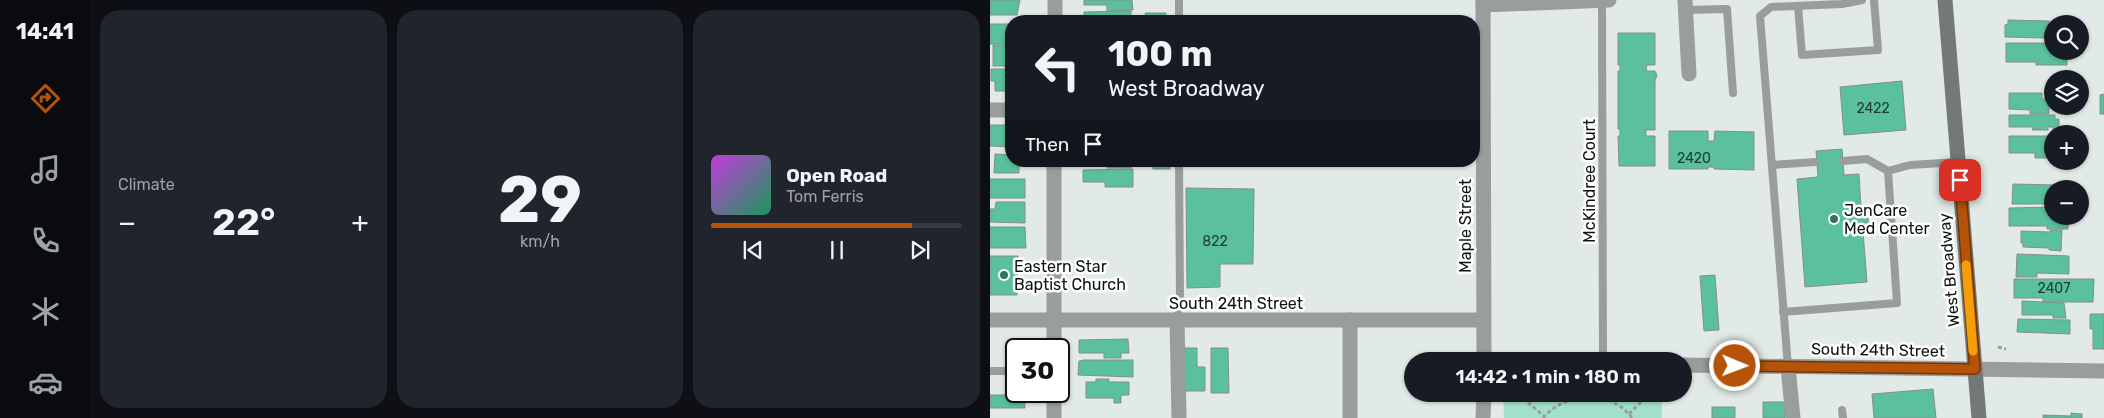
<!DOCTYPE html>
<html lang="en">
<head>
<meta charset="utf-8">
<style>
  :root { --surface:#171b24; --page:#20242c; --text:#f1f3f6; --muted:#9ea1a6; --line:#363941; --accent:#b45309 }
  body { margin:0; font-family:Rubik,sans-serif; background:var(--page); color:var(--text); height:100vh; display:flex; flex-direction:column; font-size:19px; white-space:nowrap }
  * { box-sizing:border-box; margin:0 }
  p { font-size:16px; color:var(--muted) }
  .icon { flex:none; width:28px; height:28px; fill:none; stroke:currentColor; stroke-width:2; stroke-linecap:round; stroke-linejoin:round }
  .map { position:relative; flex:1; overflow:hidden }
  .panel { display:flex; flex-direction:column; gap:10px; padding:10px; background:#0d0f14; width:900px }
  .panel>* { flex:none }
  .guide { position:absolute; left:15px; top:15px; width:475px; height:152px; border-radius:20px; box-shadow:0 1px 4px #0004; background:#171b24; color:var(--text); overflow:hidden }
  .controls { position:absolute; left:1054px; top:15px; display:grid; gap:10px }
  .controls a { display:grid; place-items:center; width:45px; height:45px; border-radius:50%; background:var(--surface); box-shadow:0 1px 4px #0004; font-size:25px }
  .speed { position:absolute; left:15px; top:338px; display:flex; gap:10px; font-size:25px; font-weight:700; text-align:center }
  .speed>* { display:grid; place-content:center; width:65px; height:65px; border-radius:50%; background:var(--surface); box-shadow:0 1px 4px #0004; line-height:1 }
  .speed .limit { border:2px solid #111; border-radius:8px; background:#fff; color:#111 }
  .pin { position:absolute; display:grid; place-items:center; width:42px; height:42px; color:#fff; margin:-21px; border-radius:10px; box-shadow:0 2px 8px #0006 }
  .me { position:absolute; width:55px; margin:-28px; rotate:91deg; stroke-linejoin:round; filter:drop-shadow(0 0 4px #0008) }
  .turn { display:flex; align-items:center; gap:18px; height:105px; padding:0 20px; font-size:22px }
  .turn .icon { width:65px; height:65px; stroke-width:2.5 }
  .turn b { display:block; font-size:35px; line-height:42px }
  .then { display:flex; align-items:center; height:48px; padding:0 20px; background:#0003; gap:10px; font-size:19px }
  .big { font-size:38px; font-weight:600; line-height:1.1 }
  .panel .tile { flex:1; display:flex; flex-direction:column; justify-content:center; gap:8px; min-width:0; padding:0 18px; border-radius:20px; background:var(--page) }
  .panel .dial { align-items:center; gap:0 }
  .dial b { font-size:65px; line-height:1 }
  .song { display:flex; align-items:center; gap:15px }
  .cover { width:60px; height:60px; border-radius:8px; background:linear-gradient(135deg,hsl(290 70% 55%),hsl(150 70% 35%)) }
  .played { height:5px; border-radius:2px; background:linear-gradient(90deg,var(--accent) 80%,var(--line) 80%) }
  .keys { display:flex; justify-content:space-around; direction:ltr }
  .heat { display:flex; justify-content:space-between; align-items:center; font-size:28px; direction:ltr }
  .panel .tiles { flex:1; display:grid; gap:10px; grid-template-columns:repeat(3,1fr) }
  .trip { position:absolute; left:414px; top:352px; width:288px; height:50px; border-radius:25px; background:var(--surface); box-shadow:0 1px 4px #0004; font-weight:600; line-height:50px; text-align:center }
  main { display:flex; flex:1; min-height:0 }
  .dock { display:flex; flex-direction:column; width:90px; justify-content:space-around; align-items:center; background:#090b0e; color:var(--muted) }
  .dock .icon { width:35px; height:35px }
  .dock .active { color:var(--accent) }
  .dock b { font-size:22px; color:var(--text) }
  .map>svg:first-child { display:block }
  .green { fill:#a2e1c9 }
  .building { fill:#5ac09e; stroke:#868e8b }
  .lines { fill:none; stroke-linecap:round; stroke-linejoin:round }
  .path { stroke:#989f9c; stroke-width:3; stroke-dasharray:4 2.5; stroke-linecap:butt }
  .lane { stroke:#999d9b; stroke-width:8 }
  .street { stroke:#999d9b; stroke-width:15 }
  .secondary { stroke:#737977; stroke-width:15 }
  .route-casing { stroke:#753606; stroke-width:12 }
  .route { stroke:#b45309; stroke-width:9 }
  .slow { stroke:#f59e0b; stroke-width:9 }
  .poi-dot { fill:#35725e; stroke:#fff; stroke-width:2 }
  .labels { text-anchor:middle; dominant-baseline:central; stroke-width:5; stroke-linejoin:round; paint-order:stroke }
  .number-label { font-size:14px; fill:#213e34 }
  .street-label { font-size:16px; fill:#0e1210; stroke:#fff }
  .poi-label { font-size:16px; fill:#0e1210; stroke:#fff; text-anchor:start }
</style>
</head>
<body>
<main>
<nav class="dock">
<b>14:41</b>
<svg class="icon active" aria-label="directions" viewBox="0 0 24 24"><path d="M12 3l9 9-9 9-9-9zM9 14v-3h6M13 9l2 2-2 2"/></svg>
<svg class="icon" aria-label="music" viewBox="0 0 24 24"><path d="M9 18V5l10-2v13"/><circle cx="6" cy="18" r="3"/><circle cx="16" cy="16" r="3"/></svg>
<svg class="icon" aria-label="phone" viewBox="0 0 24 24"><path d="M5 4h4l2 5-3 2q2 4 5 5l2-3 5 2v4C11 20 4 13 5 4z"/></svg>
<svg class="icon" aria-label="climate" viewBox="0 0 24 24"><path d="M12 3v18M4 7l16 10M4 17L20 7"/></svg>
<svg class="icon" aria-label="car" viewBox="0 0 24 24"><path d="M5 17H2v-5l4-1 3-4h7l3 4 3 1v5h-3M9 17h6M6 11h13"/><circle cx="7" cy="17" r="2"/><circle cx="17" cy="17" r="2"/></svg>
</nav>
<section class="panel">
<div class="tiles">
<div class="tile"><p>Climate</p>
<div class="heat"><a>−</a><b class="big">22°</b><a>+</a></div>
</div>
<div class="tile dial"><b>29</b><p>km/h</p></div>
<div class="tile">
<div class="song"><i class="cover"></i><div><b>Open Road</b><p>Tom Ferris</p></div></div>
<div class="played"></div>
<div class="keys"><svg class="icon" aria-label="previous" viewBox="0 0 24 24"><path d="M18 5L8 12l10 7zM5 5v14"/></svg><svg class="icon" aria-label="pause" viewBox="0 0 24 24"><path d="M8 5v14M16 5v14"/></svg><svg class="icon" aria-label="next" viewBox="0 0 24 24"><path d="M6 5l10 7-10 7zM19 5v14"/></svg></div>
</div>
</div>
</section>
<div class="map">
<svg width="1114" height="418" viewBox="0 0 1114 418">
  <rect width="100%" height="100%" fill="#e1eae6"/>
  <polygon class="green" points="513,394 672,394 672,418 514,418"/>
  <g class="building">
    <polygon points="0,0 30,0 27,15 0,15"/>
    <polygon points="94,0 142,0 143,10 117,11 117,5 94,5"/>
    <polygon points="141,11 141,21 94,21 94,12"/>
    <polygon points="155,13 176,13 176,21 156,21"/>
    <polygon points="1018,20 1059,21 1059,33 1054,33 1054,38 1015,37 1015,25 1018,24"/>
    <rect x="0" y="24" width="21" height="20"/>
    <polygon points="628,33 665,33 665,65 657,65 656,71 665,71 667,75 665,81 665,130 656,130 656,136 665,136 665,166 629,166 628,136 630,136 630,129 628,129 628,71 630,71 630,65 628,65"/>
    <polygon points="1016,43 1062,43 1062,51 1077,51 1077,65 1046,65 1046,62 1016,62"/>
    <rect x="3" y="45" width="18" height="21"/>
    <polygon points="1,69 21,69 21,91 5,91 5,81 1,81"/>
    <polygon points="912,81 916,130 854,135 850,87"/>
    <polygon points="1019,93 1052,93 1052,99 1059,99 1059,114 1040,114 1040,110 1019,109"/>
    <polygon points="1114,94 1114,114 1110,114 1110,95"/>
    <polygon points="1019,115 1065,115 1065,119 1069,119 1069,130 1063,130 1063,127 1058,127 1058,130 1042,130 1043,127 1019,127"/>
    <polygon points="0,125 21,125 21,147 0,146"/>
    <polygon points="679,131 718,131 718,141 724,141 725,131 764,132 764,170 724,169 724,167 718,167 718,169 679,169"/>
    <polygon points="1019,136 1062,136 1062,148 1058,148 1058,158 1045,158 1045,153 1019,153"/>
    <polygon points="852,149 854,175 869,174 871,208 877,207 879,231 873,231 877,282 815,287 807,179 828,177 826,151"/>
    <polygon points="5,154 21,155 21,161 29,161 29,173 4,173"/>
    <polygon points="94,161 142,161 141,168 117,168 117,162"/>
    <rect x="163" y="161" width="17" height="8"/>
    <polygon points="143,169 143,187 115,187 115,182 93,182 93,170"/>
    <rect x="0" y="179" width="35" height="19"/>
    <polygon points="1023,184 1068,185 1068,189 1062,189 1062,204 1022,204"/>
    <polygon points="196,188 264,189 263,264 230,264 230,287 197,288"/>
    <polygon points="6,202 35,202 35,223 0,222 0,209 5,209"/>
    <polygon points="1062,207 1062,216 1078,216 1078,229 1057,229 1057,226 1019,226 1019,208"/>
    <polygon points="0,227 35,227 36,248 0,248"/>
    <polygon points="1060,230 1072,230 1071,251 1059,250 1059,248 1033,247 1033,243 1031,243 1031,231 1060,232"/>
    <polygon points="1027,254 1079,256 1079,274 1047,273 1047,277 1026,277"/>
    <polygon points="0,256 28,256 27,295 0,295"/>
    <polygon points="725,275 729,330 714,331 710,276"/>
    <polygon points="1024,279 1104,279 1103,302 1053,302 1053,298 1024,298"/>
    <polygon points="1032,301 1074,303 1076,318 1063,318 1063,315 1032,315"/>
    <polygon points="1100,314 1114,314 1114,349 1103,349 1103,329 1100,329"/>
    <polygon points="1028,319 1080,320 1080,334 1027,332"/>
    <polygon points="138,339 139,353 131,353 131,358 114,358 114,353 89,353 89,340"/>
    <polygon points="194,348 207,348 207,367 215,367 215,391 194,391"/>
    <polygon points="221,348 238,348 239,393 221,393"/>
    <polygon points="94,360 143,360 143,377 88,375 89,361"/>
    <polygon points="106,379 119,379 119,382 139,382 139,395 131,395 131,403 124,403 124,398 96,398 96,382 106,382"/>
    <polygon points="943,389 946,418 884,418 882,394"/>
    <polygon points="0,395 34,395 35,408 0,408"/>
    <rect x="773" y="402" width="22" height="16"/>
    <rect x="722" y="407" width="23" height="11"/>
    <polygon points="1081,413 1092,414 1092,418 1053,418 1053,415 1081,416"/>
  </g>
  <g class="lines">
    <g class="path">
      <polyline points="1008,347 1016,349"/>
      <polyline points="953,348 958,349"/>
      <polyline points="528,394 554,416"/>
      <polyline points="639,414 659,394"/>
      <path d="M 553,418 C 575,392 620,388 642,418"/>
    </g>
    <g class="lane">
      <polyline points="189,0 189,21"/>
      <polyline points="612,0 613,361"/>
      <polyline points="808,6 812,55 888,50 884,0"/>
      <polyline points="695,10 737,9 743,93"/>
      <polyline points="853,161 877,159 898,171 920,165 968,162"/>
      <polyline points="782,165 826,162"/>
      <polyline points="793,312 907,303 898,171"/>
      <polyline points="187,320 190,298 189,161"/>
      <polyline points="798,367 770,16 781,7 852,4 872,0"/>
      <polyline points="0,371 26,371"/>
      <polyline points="852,410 853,418"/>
    </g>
    <g class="street">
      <polyline points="493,0 494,361"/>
      <polyline points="695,0 699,74"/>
      <polyline points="493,5 619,0"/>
      <polyline points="65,21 65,0"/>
      <polyline points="0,110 21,110"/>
      <polyline points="0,320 493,320"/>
      <polyline points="187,320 189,418"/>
      <polyline points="64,349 64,161"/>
      <polyline points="692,365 1114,371"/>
      <polyline points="798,367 803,418"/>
      <polyline points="64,391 64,418"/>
      <polyline points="360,418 360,320"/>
      <polyline points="493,418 494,394"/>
    </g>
    <polyline class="secondary" points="955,0 989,418"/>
  </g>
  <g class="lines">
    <g class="route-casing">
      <polyline id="route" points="745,366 985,369 970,180"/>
    </g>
    <use href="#route" class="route"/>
    <polyline class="slow" points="976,265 983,351"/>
  </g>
  <g class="poi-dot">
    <circle cx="844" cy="219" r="5"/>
    <circle cx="14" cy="275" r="5"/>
  </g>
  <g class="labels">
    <g class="number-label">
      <text x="883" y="108">2422</text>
      <text x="704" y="158">2420</text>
      <text x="225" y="241">822</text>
      <text x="1064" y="288">2407</text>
    </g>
    <g class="street-label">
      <text transform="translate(599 181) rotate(-90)">McKindree Court</text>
      <text transform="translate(475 226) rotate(-90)">Maple Street</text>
      <text transform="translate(959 270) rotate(-95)">West Broadway</text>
      <text x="246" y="303">South 24th Street</text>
      <text transform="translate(888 350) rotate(1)">South 24th Street</text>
    </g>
    <g class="poi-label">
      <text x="854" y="210">JenCare<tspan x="854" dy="18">Med Center</tspan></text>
      <text x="24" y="266">Eastern Star<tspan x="24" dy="18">Baptist Church</tspan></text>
    </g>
  </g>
</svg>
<div class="controls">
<a><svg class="icon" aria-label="search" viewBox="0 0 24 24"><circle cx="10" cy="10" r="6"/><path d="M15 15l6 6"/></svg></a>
<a><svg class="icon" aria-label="layers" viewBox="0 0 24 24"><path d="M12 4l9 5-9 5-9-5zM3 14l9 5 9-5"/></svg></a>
<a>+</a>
<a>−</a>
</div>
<div class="speed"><div class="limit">30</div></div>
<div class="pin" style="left:970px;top:180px;background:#d93025"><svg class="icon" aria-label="arrive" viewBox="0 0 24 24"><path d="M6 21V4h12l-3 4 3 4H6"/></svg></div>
<svg class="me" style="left:745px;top:366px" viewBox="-20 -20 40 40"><circle r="17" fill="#b45309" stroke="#fff" stroke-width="3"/><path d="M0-11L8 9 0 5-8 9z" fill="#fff"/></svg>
<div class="trip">14:42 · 1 min · 180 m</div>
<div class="guide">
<div class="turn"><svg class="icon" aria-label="left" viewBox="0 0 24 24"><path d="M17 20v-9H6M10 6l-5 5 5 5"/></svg><div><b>100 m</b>West Broadway</div></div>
<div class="then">Then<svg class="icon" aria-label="arrive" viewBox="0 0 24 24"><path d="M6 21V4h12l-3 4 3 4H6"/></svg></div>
</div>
</div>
</main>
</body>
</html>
